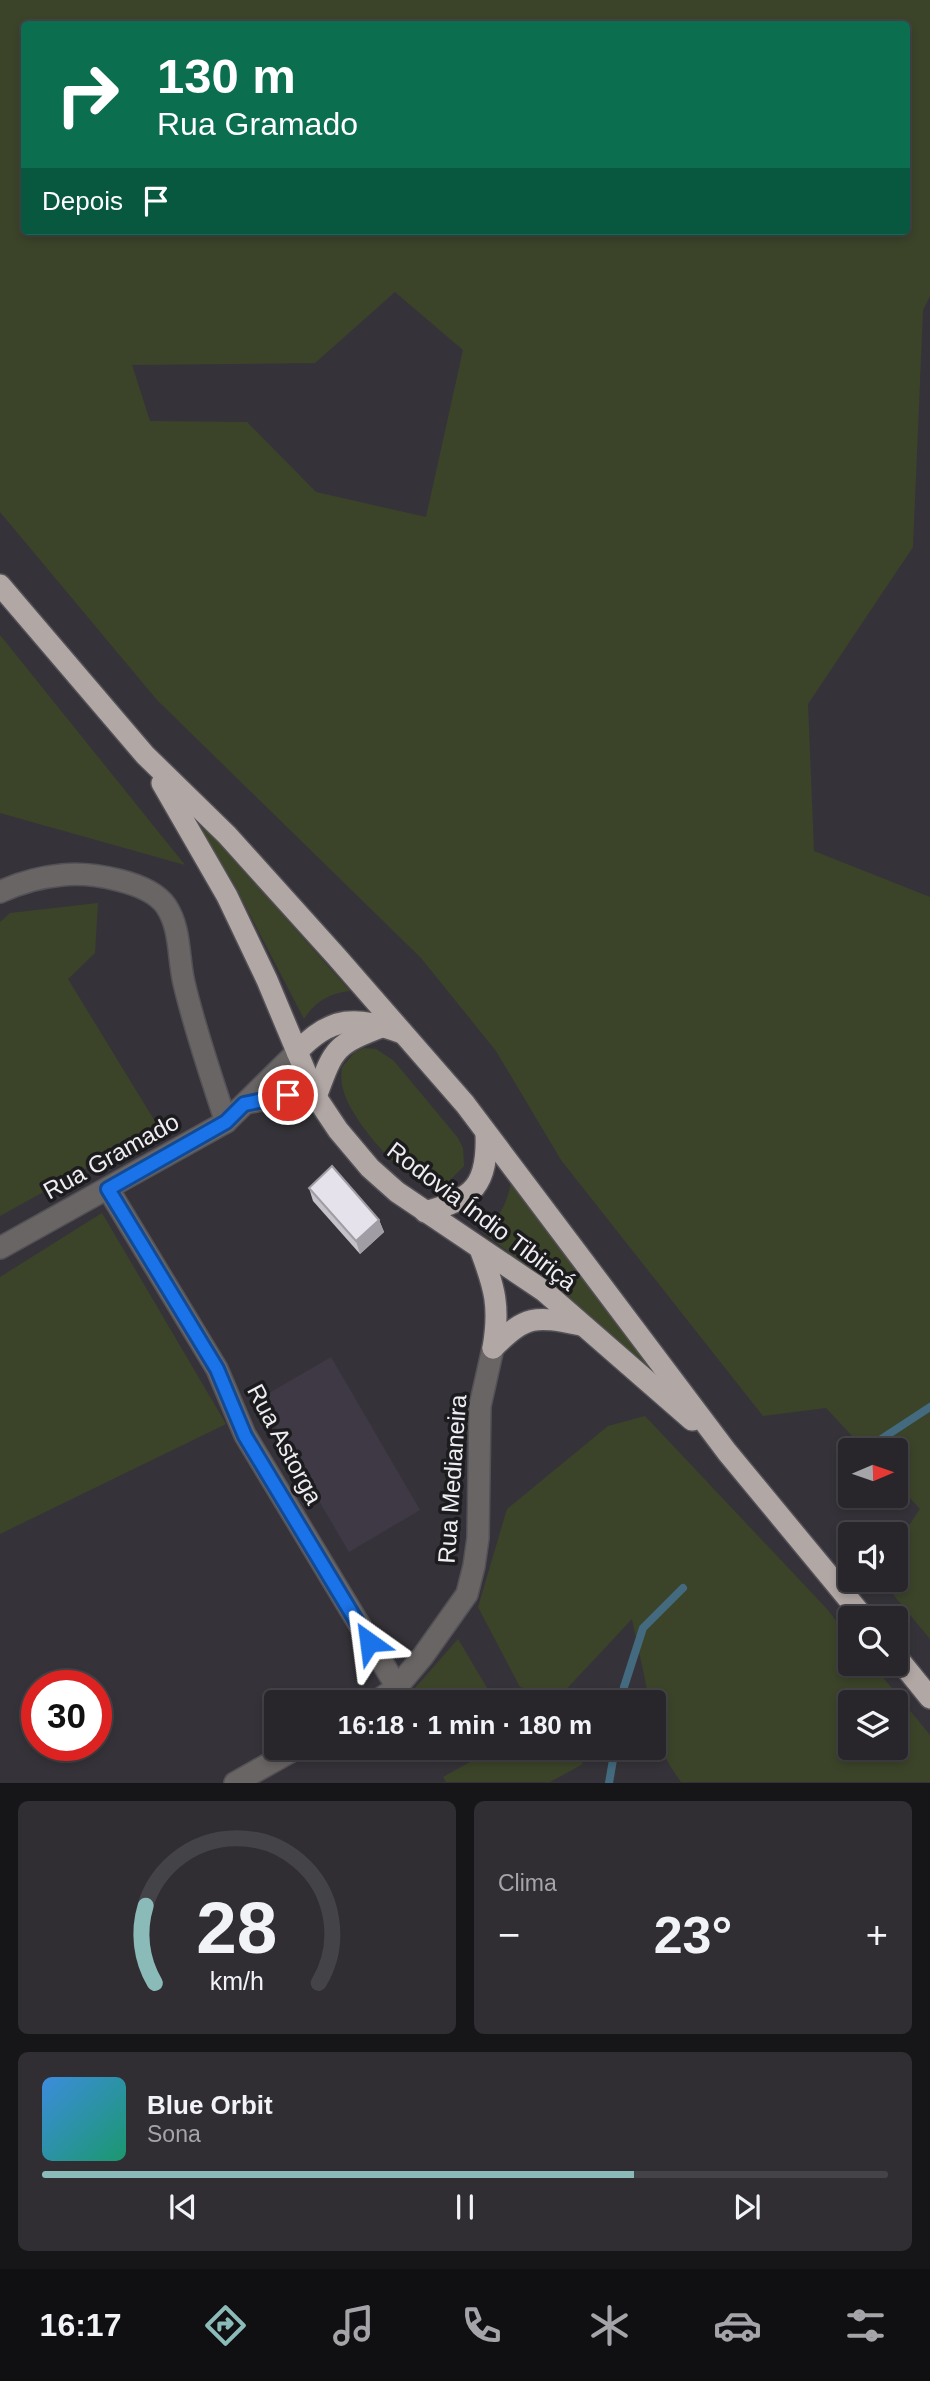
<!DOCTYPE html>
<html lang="pt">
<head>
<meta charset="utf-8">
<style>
  :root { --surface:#28262b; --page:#302e33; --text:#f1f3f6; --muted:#a5a5a9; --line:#444347; --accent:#8bbbb9 }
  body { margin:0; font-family:Helvetica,sans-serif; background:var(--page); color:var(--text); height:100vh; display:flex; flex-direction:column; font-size:26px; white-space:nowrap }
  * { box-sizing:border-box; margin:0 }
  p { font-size:23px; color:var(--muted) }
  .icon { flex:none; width:38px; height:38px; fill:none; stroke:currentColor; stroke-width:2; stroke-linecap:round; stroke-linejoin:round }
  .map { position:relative; height:1783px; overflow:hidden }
  .panel { display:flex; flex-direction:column; gap:18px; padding:18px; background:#161518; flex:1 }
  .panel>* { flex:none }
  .hud { position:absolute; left:21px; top:21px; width:889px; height:214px; border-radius:7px; box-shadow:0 4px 10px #0003,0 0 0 2px var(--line); background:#0b6e4f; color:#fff; overflow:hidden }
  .needle { width:46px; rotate:88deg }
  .buttons { position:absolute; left:838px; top:1438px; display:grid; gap:14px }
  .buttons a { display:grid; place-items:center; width:70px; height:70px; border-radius:7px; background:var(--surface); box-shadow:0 4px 10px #0003,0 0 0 2px var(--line); font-size:35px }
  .speed { position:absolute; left:21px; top:1670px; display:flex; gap:14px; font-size:35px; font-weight:700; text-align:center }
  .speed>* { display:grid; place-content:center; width:91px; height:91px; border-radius:50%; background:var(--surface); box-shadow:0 4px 10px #0003,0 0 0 2px var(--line); line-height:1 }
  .speed .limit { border:10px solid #d22; background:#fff; color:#111 }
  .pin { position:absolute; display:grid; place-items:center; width:60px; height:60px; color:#fff; margin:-30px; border:4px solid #fff; border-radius:50%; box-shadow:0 2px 7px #0007 }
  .me { position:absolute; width:77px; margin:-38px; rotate:329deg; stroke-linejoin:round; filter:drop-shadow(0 0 5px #0008) }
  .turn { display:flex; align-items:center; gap:24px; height:147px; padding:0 21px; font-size:32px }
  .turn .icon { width:91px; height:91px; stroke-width:2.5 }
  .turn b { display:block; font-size:49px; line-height:60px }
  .then { display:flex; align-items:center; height:66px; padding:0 21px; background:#0003; gap:14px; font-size:26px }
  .big { font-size:52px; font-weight:600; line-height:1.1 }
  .panel .tile { flex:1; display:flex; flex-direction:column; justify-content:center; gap:10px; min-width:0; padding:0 24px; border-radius:10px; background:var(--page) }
  .panel .dial { align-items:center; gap:0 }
  .dial svg { height:182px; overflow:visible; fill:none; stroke:var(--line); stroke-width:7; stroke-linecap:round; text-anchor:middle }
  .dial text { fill:var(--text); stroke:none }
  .song { display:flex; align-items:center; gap:21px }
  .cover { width:84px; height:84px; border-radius:10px; background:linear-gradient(135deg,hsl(210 70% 55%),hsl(160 70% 35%)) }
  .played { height:7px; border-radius:4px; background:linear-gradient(90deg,var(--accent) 70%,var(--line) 70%) }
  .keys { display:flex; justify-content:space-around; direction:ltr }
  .heat { display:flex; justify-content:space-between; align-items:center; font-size:38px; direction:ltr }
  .panel .tiles { flex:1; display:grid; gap:18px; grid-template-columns:1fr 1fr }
  .tile:last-child { grid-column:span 2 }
  .trip { position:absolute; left:264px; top:1690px; width:402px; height:70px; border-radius:7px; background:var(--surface); box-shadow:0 4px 10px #0003,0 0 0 2px var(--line); font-weight:600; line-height:70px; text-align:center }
  .tab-bar { display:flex; height:112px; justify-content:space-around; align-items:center; background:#100f11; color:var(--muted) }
  .tab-bar .icon { width:49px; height:49px }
  .tab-bar .on { color:var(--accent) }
  .tab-bar b { font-size:32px; color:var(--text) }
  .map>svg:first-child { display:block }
  .built { fill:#3f3946 }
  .green { fill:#3b4429; fill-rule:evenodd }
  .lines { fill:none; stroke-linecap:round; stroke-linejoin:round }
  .stream { stroke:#436a7e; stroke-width:8 }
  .minor-casing { stroke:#535156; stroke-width:24 }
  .highway-casing { stroke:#535156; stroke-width:24 }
  .minor { stroke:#696564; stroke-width:21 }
  .highway { stroke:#b1a7a5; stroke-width:21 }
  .wall { fill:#c5c2ca }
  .shaded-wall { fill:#a09ea4 }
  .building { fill:#e5e2eb; stroke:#a09ea4; stroke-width:2 }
  .route-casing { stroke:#114b97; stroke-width:18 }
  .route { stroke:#1a73e8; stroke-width:12 }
  .labels { text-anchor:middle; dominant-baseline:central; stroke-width:7; stroke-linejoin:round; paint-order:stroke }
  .street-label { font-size:24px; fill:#efedf1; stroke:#1c1b1e }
</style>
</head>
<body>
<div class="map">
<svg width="930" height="1783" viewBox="0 0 930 1783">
  <rect width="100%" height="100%" fill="#353339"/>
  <polygon class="built" points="331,1357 420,1510 349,1552 259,1399"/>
  <g class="green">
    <path d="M 0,0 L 930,0 L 930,296 L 923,310 L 913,547 L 808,704 L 814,851 L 930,897 L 930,1639 L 881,1580 L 896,1580 L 896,1545 L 920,1509 L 896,1483 L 896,1451 L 866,1451 L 826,1408 L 763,1416 L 561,1160 L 496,1051 L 421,958 L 157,700 L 0,512 ZM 24,24 L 906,24 L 906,231 L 24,231 ZM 395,292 L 463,350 L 426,517 L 316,492 L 247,422 L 150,421 L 132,365 L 315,363 Z"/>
    <polygon points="0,635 185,865 0,813"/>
    <path d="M 203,825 L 350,991 C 328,994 316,1001 304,1019 L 232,880 L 200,830 Z"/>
    <polygon points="98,903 95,953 68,979 159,1128 0,1216 0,922 10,913"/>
    <path d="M 364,1048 L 376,1049 L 394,1061 L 458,1138 L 463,1148 L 464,1166 L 445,1185 C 438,1185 431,1185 424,1182 C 396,1172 350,1118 343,1089 C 341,1082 341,1074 342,1067 L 355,1052 Z"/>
    <path d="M 511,1182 L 663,1376 L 658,1379 L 554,1287 L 481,1231 C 500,1218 507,1204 511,1182 Z"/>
    <polygon points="102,1213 226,1424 0,1534 0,1277"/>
    <path d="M 645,1416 L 826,1608 L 850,1638 L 850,1664 L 872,1664 L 930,1735 L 930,1782 L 681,1782 C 661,1753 654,1739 654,1703 L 650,1703 L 632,1619 L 559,1697 L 520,1687 L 478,1607 L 507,1509 L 608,1426 ZM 850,1703 L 896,1703 L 896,1748 L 850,1748 Z"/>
    <polygon points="458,1639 496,1703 402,1703"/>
    <polygon points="495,1748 574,1748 583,1764 550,1782 446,1782 443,1777"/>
  </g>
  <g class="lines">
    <g class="stream">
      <polyline points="863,1451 930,1407"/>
      <polyline points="622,1703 624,1687 643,1628 683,1588"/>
      <polyline points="609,1783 615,1748"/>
    </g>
    <g class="minor-casing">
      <g id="minor">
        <path d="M 0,892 C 19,883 41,877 62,875 C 90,872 149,881 166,906 C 181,928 178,958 184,983 C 195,1030 211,1076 226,1122"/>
        <polyline points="246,1103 288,1095 316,1097"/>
        <polyline points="108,1189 217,1369 245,1435 397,1687"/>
        <polyline points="0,1248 226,1122 297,1052"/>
        <polyline points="374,1703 397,1687 423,1656 467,1594 474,1566 478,1538 480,1406 493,1348"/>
        <polyline points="235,1783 297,1748"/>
      </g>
    </g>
    <g class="highway-casing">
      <g id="highway">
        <polyline points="0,585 145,755 227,835 336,956 465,1104 727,1452 865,1619"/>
        <polyline points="162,783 227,896 267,980 316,1097 338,1130 370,1168 397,1192 544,1291 692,1420"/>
        <path d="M 297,1052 C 331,1015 357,1016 402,1033"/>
        <path d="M 316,1097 C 334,1048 334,1045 384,1026"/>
        <path d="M 425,1212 C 474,1199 488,1185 486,1133"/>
        <path d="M 480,1249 C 495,1288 500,1307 493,1348"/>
        <path d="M 493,1348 C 527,1314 535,1316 581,1325"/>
        <polyline points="896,1656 930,1698"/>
      </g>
    </g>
    <use href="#minor" class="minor"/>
    <use href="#highway" class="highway"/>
  </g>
  <polygon class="wall" points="309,1188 379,1220 384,1232 360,1254 313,1201"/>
  <polygon class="shaded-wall" points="379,1220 384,1232 360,1254 356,1241"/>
  <polygon class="building" points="332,1166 379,1220 356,1241 309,1188"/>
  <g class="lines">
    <g class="route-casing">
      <polyline id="route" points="288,1095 244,1104 226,1122 108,1189 217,1369 245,1436 369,1642"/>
    </g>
    <use href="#route" class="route"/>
  </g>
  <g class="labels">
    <g class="street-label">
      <text transform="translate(111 1156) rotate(-29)">Rua Gramado</text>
      <text transform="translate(482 1216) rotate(37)">Rodovia Índio Tibiriçá</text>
      <text transform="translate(285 1444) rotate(62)">Rua Astorga</text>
      <text transform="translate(452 1479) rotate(-86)">Rua Medianeira</text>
    </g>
  </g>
</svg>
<div class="buttons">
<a><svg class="needle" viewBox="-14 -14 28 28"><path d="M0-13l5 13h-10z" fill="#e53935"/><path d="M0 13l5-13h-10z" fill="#a5a5a9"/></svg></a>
<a><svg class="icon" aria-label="sound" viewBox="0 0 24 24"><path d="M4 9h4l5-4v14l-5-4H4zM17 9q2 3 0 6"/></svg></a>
<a><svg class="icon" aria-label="search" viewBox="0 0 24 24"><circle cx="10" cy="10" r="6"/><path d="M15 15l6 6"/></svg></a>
<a><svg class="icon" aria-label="layers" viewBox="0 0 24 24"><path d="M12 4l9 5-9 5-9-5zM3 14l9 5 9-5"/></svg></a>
</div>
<div class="speed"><div class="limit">30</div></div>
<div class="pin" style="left:288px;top:1095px;background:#d93025"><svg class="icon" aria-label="arrive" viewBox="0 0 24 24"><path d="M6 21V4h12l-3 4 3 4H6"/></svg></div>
<svg class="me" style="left:369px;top:1642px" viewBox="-20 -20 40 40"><path d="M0-17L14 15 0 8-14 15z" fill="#1a73e8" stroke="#fff" stroke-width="4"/></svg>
<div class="trip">16:18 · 1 min · 180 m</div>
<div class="hud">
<div class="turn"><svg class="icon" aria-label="right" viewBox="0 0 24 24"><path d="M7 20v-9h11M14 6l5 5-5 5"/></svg><div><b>130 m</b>Rua Gramado</div></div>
<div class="then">Depois<svg class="icon" aria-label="arrive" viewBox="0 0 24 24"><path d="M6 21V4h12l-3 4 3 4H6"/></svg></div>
</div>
</div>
<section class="panel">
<div class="tiles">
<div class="tile dial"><svg viewBox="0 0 100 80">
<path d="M14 69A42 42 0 1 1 86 69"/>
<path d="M14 69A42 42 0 0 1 10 35" stroke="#8bbbb9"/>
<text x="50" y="56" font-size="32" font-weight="700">28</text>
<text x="50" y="72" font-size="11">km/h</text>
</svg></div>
<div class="tile"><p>Clima</p>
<div class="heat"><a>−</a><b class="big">23°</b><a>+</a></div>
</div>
<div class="tile">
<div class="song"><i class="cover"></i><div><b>Blue Orbit</b><p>Sona</p></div></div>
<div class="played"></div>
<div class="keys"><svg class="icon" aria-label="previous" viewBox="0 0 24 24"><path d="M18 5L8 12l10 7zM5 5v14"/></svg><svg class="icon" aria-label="pause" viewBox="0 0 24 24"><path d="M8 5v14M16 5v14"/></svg><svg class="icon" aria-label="next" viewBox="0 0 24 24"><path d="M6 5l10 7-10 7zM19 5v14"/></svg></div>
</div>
</div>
</section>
<nav class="tab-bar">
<b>16:17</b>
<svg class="icon on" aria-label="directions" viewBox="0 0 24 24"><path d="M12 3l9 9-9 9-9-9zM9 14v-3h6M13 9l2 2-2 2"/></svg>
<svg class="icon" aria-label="music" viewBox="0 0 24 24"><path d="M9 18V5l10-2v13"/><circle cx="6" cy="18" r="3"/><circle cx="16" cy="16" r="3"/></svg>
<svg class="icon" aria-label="phone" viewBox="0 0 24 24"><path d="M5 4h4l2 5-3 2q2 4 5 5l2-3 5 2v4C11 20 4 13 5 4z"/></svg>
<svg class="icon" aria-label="climate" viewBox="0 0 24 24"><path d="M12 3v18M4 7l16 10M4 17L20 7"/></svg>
<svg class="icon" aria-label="car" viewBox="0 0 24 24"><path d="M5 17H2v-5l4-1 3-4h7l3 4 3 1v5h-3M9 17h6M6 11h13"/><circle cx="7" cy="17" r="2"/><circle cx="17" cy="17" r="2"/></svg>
<svg class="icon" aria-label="filters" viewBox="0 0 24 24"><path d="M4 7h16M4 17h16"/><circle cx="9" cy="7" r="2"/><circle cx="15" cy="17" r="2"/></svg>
</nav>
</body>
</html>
